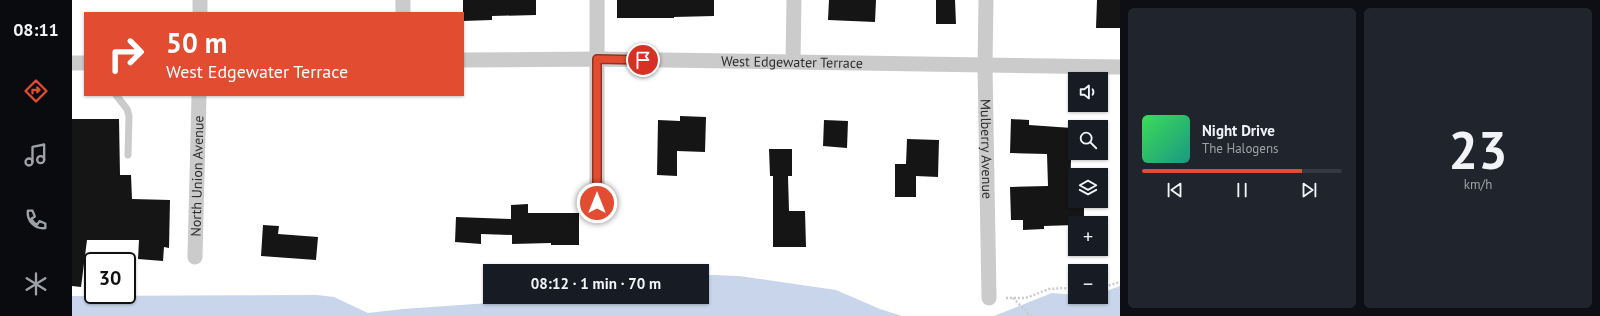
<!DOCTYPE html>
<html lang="en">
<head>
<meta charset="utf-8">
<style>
  :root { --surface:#171b24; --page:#20242c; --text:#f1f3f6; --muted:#9ea1a6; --line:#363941; --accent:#e24d32 }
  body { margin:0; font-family:"PT Sans",sans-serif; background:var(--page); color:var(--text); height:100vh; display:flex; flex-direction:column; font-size:15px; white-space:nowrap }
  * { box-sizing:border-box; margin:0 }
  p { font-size:13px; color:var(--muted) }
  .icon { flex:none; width:22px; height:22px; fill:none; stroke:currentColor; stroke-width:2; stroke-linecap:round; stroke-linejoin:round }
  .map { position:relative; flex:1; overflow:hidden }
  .drawer { display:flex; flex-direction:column; gap:8px; padding:8px; background:#0d0f14; width:480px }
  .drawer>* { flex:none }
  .guide { position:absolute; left:12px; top:12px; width:380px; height:84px; border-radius:0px; box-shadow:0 1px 3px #0004; background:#e24d32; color:#fff; overflow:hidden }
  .fabs { position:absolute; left:996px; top:72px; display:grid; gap:8px }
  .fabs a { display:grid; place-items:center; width:40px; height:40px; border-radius:0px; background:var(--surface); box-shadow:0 1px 3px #0004; font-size:20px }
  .speed { position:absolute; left:12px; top:252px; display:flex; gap:8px; font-size:20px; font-weight:700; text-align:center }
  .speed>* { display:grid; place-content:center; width:52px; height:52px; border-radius:50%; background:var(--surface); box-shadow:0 1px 3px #0004; line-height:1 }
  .speed .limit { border:2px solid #111; border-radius:6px; background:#fff; color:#111 }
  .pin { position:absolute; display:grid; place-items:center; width:34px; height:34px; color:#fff; margin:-17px; border:2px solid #fff; border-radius:50%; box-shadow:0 1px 4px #0007 }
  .me { position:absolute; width:44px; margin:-22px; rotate:0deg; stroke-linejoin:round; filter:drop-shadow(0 0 3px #0008) }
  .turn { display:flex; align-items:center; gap:14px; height:84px; padding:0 16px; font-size:18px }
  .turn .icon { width:52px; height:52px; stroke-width:2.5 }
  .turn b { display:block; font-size:28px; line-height:34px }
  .drawer .card { flex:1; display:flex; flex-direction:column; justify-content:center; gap:6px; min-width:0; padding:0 14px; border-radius:6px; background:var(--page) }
  .drawer .dial { align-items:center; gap:0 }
  .dial b { font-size:52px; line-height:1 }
  .song { display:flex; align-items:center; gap:12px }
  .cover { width:48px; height:48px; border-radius:6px; background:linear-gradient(135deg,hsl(130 70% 55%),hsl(170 70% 35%)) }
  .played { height:4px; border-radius:2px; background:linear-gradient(90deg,var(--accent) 80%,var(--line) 80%) }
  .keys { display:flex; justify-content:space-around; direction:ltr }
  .drawer .tiles { flex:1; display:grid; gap:8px; grid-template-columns:repeat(2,1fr) }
  .trip { position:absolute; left:411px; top:264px; width:226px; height:40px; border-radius:0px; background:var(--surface); box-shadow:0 1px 3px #0004; font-weight:700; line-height:40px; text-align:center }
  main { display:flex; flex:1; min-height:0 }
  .menu { display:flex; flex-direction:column; width:72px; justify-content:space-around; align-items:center; background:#090b0e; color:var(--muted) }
  .menu .icon { width:28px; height:28px }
  .menu .current { color:var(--accent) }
  .menu b { font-size:18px; color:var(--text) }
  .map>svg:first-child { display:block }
  .water { fill:#c8d5eb }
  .building { fill:#151515 }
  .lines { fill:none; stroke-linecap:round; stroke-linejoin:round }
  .path { stroke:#cbcbcb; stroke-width:2.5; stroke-dasharray:2 2; stroke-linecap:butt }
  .service { stroke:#cbcbcb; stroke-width:7 }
  .minor { stroke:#cbcbcb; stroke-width:15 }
  .route-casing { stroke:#933220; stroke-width:10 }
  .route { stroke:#e24d32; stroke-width:7 }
  .labels { text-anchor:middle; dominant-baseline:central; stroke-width:4; stroke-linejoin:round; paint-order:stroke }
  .street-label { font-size:14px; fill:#2e2e2e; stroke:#fff }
</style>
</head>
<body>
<main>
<nav class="menu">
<b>08:11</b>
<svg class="icon current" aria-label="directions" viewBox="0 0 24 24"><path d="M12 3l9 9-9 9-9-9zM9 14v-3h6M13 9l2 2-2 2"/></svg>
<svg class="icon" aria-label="music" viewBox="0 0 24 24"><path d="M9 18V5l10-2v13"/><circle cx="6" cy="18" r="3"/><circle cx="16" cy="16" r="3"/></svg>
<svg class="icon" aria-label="phone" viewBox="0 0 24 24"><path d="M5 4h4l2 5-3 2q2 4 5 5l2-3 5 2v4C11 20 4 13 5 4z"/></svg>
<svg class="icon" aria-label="climate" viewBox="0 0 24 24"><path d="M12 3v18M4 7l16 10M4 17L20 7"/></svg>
</nav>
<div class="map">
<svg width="1048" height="316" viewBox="0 0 1048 316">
  <rect width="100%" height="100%" fill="#fff"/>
  <g class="water">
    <polygon points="639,275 667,276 764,290 808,309 830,316 0,316 0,296 245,295 262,297 296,313 331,309 417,303 464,297 630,297 630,276"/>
    <polygon points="1048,286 1048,316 922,316 980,293 1003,295 1003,297 1029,297 1029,293"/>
  </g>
  <g class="building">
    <polygon points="391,0 464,0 464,15 420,16 420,20 391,21"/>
    <polygon points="545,0 642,0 642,16 602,17 602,18 545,18"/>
    <polygon points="757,0 804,0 803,22 756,20"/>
    <polygon points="864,0 883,0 884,24 864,24"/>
    <polygon points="1025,0 1048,0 1048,28 1024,28"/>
    <polygon points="608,116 634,117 633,152 605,151 605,176 585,175 586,120 608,121"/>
    <polygon points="0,119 47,119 48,175 59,175 60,199 98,200 97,248 92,247 91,261 66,259 67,240 15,240 9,287 0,286"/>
    <polygon points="939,119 957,120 957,125 1000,128 998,193 1003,193 1003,201 1012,201 1012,223 1003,223 1003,225 972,226 972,229 951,230 951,220 939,220 938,187 976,186 975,154 938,153"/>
    <polygon points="752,120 776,121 775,148 751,146"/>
    <polygon points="835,139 867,140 866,177 844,176 844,197 823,197 823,164 834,164"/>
    <polygon points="697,149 720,149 720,176 716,176 717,211 733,211 734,247 701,247 701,176 698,176"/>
    <polygon points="456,204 456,213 507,213 507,245 479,245 479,243 440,244 440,235 409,234 409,244 383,242 384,217 439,219 439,205"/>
    <polygon points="191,225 207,226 206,234 246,237 244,260 189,256"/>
  </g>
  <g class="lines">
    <g class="path">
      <polyline points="1029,288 1048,282"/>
      <polyline points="934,298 954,298 977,289 992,288 1003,290"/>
      <polyline points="941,298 959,316"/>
    </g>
    <polyline class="service" points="44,95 55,109 57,116 56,155"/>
    <g class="minor">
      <polyline points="525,0 525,203"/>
      <path id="s1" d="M 914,0 L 913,66 L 917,298"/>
      <polyline points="128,13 128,0"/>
      <polyline points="331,13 331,0"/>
      <path id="s2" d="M 391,60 L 525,59 L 1048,67"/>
      <polyline points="721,61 722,0"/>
      <polyline points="0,63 13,63"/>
      <path id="s3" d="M 123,257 L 127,95"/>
    </g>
  </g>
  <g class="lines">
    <g class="route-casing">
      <polyline id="route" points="525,203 525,59 571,60"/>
    </g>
    <use href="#route" class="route"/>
  </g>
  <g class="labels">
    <g class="street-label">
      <text stroke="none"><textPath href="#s2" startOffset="329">West Edgewater Terrace</textPath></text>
      <text stroke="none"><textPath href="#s1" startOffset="149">Mulberry Avenue</textPath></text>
      <text stroke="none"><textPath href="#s3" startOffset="81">North Union Avenue</textPath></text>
    </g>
  </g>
</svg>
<div class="fabs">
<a><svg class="icon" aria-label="sound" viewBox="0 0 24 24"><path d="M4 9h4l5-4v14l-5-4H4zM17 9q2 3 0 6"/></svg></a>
<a><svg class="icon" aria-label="search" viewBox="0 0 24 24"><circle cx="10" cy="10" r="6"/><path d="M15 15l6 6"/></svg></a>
<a><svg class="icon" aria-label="layers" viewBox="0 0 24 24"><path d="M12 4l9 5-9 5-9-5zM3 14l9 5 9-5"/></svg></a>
<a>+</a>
<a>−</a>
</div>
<div class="speed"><div class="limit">30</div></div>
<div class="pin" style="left:571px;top:60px;background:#d93025"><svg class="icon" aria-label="arrive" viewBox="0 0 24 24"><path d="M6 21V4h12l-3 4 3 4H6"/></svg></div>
<svg class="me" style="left:525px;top:203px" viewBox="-20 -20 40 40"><circle r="17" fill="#e24d32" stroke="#fff" stroke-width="3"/><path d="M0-11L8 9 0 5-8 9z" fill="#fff"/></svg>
<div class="trip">08:12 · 1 min · 70 m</div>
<div class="guide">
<div class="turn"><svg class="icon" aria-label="right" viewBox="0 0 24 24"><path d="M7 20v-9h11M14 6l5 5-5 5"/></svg><div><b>50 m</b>West Edgewater Terrace</div></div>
</div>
</div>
<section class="drawer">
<div class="tiles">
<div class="card">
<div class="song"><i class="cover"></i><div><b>Night Drive</b><p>The Halogens</p></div></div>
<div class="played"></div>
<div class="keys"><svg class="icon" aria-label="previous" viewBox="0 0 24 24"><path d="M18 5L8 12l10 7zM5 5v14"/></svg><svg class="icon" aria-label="pause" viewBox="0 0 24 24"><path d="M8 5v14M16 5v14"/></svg><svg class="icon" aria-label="next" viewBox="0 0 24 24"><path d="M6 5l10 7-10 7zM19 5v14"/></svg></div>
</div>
<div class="card dial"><b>23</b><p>km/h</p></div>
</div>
</section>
</main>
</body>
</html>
